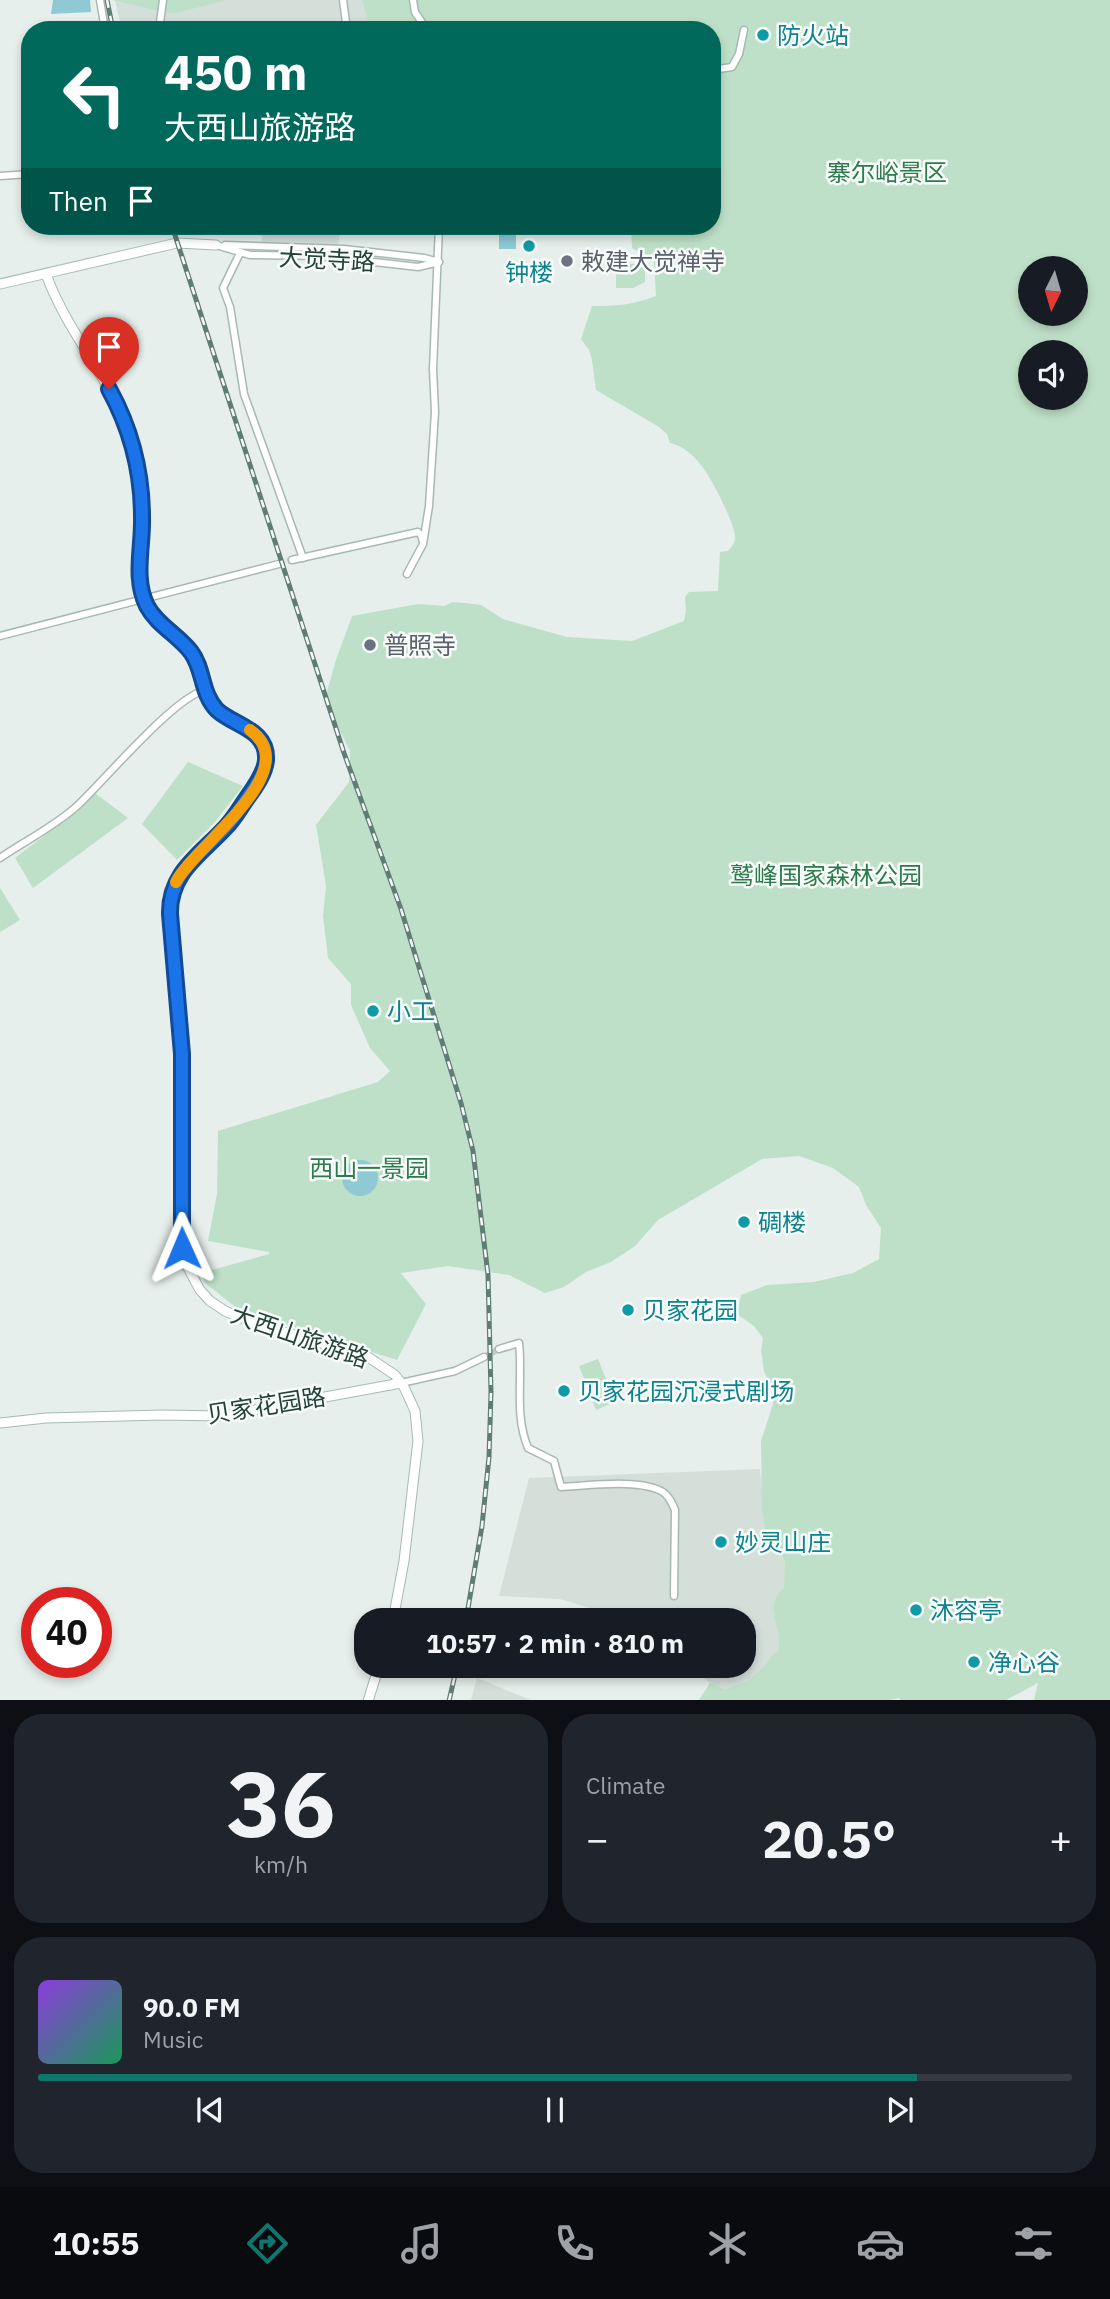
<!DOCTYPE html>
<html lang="en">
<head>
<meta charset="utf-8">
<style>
  :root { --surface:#171b24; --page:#20242c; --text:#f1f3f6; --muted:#9ea1a6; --line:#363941; --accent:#0f766e }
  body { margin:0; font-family:"IBM Plex Sans","Noto Sans SC",sans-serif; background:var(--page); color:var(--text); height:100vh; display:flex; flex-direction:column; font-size:26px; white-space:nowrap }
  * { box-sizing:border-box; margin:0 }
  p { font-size:23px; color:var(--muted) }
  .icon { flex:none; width:38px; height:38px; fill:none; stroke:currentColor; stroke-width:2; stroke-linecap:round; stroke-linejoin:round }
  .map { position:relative; height:1700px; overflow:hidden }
  .panel { display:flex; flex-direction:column; gap:14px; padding:14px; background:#0d0f14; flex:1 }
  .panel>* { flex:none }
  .guide { position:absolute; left:21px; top:21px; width:700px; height:214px; border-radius:28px; box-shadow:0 4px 10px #0003; background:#00695c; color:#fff; overflow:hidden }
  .needle { width:46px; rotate:185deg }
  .tools { position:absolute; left:1018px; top:256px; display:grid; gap:14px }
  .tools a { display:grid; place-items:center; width:70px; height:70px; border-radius:50%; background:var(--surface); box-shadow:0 4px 10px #0003; font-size:35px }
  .speed { position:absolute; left:21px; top:1587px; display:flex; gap:14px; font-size:35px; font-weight:700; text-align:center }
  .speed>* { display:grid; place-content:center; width:91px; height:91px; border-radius:50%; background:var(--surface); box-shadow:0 4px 10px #0003; line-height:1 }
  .speed .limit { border:10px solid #d22; background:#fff; color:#111 }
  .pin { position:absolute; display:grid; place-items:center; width:60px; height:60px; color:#fff; margin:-72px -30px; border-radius:50% 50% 50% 0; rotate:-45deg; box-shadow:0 0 7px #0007 }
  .pin .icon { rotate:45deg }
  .me { position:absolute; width:77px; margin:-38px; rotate:359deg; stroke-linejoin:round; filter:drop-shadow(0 0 5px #0008) }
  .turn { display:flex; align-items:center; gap:24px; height:147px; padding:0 28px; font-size:32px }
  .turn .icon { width:91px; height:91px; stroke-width:2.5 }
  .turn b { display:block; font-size:49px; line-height:60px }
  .then { display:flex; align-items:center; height:66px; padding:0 28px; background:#0003; gap:14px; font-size:26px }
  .big { font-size:52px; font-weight:700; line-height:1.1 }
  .panel .tile { flex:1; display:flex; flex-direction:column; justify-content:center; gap:10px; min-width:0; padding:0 24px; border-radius:28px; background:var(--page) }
  .panel .dial { align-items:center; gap:0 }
  .dial b { font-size:91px; line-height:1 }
  .song { display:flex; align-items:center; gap:21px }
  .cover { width:84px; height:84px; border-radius:10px; background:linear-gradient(135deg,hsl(270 70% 55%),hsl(150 70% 35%)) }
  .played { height:7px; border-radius:4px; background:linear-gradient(90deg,var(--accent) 85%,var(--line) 85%) }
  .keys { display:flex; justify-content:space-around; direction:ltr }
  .heat { display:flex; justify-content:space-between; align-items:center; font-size:38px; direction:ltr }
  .panel .tiles { flex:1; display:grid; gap:14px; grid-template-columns:1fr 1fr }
  .tile:last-child { grid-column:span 2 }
  .trip { position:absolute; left:354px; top:1608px; width:402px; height:70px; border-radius:28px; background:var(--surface); box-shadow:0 4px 10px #0003; font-weight:700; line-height:70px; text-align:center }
  .tab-bar { display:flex; height:112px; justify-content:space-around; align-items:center; background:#090b0e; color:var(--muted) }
  .tab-bar .icon { width:49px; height:49px }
  .tab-bar .selected { color:var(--accent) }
  .tab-bar b { font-size:32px; color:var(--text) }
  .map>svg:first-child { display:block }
  .built { fill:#d4dfda }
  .green { fill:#bfe0c8; fill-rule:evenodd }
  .water { fill:#8ec9d4 }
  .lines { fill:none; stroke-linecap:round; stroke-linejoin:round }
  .street-tunnel { stroke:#bfccc8; stroke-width:6; stroke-dasharray:6 3; stroke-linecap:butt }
  .street-casing { stroke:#a8b8b2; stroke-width:9 }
  .secondary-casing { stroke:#a4bbb3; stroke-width:11 }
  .street { stroke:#fff; stroke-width:6 }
  .secondary { stroke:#fff; stroke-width:9 }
  .rail-casing { stroke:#5f7d75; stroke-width:5 }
  .rail { stroke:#f7fbf9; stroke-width:2.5; stroke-dasharray:8; stroke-linecap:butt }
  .route-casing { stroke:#114b97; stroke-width:18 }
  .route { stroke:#1a73e8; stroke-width:12 }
  .slow { stroke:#f59e0b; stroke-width:12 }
  .culture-dot { fill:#0f9aa8; stroke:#f7fbf9; stroke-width:2.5 }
  .worship-dot { fill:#6b7280; stroke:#f7fbf9; stroke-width:2.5 }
  .labels { text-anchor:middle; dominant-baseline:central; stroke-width:5; stroke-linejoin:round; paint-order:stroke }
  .culture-label { font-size:24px; fill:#0d838f; stroke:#f7fbf9; text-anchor:start }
  .park-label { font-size:24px; fill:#2d7a4b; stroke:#f7fbf9 }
  .street-label { font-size:24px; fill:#24423a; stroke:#f7fbf9 }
  .worship-label { font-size:24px; fill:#5b616d; stroke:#f7fbf9; text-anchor:start }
</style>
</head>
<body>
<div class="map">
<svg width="1110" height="1701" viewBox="0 0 1110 1701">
  <rect width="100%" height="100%" fill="#e6efeb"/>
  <g class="built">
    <polygon points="115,0 363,0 398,30 122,30"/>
    <polygon points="261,226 341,226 338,245 262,242"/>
    <polygon points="760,1469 767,1540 781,1554 785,1562 785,1576 784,1588 774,1615 781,1640 778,1651 771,1656 765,1665 748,1681 725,1689 710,1683 688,1666 744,1666 744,1620 629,1620 560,1599 499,1596 529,1478"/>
    <polygon points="477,1678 531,1700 471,1700"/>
  </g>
  <g class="green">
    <polygon points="112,0 227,0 172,14"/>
    <path d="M 362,0 L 1110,0 L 1110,1700 L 1034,1700 L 1038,1683 L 1006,1700 L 901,1701 L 899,1698 L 886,1701 L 699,1700 L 710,1683 L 725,1689 L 748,1681 L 765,1665 L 771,1656 L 778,1651 C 784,1627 761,1607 784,1588 L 785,1562 L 781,1554 L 767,1540 L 762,1508 L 761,1441 L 773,1404 L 773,1390 L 764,1371 L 761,1350 L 763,1338 L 754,1326 L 737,1314 L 741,1295 L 767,1285 L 814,1282 L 853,1273 L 879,1259 L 881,1228 L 866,1205 L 859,1187 L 833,1168 L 799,1156 L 762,1159 L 658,1220 L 635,1246 L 611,1262 L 586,1272 L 564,1287 L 545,1293 L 509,1275 L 448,1266 L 401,1273 L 426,1304 L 397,1360 L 238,1309 L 205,1283 L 201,1273 L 269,1254 L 269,1252 L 208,1241 L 217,1194 L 218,1131 L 378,1082 L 390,1071 L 370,1048 L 351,1005 L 351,984 L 328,958 L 323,916 L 326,886 L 316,825 L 349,782 L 350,750 L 324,702 L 336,660 L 352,616 L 418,604 L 444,606 L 453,602 L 464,603 L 481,605 L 503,619 L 567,637 L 632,641 L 684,621 L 686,611 L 685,597 L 689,592 L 718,591 L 720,552 L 728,551 C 732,547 736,542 735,536 C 734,522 711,477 701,465 C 694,456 682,445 670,443 L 667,434 L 659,427 L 596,390 L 592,360 L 589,350 L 581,339 L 592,306 C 615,306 634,305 656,296 L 654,261 L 632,248 L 631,226 L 712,226 L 712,30 L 637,30 L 627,25 L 611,30 L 377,30 L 370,27 ZM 1031,268 L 1076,268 L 1076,313 L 1031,313 ZM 1031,352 L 1076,352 L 1076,397 L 1031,397 Z"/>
    <polygon points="616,264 645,264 645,282 633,288 616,288"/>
    <polygon points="188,762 243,786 214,823 177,860 142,824"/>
    <polygon points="95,793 128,818 33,888 15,858 85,804"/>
    <polygon points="0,888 20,920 0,932"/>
    <polygon points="598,1359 615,1402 596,1410 579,1366"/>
  </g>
  <g class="water">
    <polygon points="53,0 90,0 91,12 51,14"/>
    <rect x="499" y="226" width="17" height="23"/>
    <circle cx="360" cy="1178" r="18"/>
  </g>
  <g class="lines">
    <g class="street-tunnel">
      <polyline points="279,564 292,560"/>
      <polyline points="484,1357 499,1349"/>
    </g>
    <g class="street-casing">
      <g id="street">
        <polyline points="100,0 105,30"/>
        <polyline points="343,0 347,30"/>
        <polyline points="413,0 415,12 427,30"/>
        <polyline points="159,30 163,0"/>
        <polyline points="712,70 732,67 739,54 744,30"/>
        <polyline points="0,176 30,174"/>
        <polyline points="216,245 250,255 322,256 418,267 439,262"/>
        <polyline points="225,245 344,249 424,258 439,262"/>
        <polyline points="240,253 223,288 230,307 244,394 303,558"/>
        <polyline points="292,560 418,532 421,535 423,542"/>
        <polyline points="407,574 423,544 429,506 435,412 433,369 439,226"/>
        <polyline points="0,636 279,564"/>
        <path d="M 0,858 C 25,841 55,826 77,806 C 105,780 173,698 205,690"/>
        <path d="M 499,1349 L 519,1343 C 523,1378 514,1414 528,1448 L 554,1461 L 561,1487 C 587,1486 640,1478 663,1492 C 669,1496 672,1503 675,1510 L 674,1596"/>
        <polyline points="401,1383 455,1371 484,1357"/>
      </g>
    </g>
    <g class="secondary-casing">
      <g id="secondary">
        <path d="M 46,274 C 68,336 118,385 134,449 C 140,472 142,495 143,518 C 143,548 133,579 147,607 C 157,626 179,635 191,652 C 204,670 201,695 217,710 C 233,725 264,728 266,755 C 266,766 261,775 256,785 C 248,800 237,816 225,828 C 199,856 170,871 170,914 L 182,1053 L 180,1220 L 185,1262 L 200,1290 L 210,1301 L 225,1311 L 251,1322 L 368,1357 L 395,1375 L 404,1387 L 415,1411 L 418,1441 L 404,1561 L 393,1620"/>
        <polyline points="0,284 177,243 216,245"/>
        <polyline points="0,1423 46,1418 163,1415 222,1416 401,1383"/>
        <polyline points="368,1701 379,1666"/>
      </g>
    </g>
    <use href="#street" class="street"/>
    <use href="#secondary" class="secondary"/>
    <g class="rail-casing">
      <g id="rail">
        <polyline points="107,0 113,30"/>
        <polyline points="172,226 344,753 401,909 461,1103 473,1151 488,1275 491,1392 489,1457 482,1526 466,1620"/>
        <polyline points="449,1701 457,1666"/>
      </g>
    </g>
    <use href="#rail" class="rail"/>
  </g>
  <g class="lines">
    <g class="route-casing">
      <path id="route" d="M 109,389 C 131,429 142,471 142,517 C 143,547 133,578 147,606 C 157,625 178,635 191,652 C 204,669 201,694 217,710 C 234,726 268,729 266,760 C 265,773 255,787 247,798 C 240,808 234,819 225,828 C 200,855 169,873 170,914 L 182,1054 L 182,1248"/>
    </g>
    <use href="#route" class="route"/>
    <path class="slow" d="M 176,882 C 193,847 307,771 250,730"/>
  </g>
  <g class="culture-dot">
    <circle cx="763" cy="35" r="7"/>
    <circle cx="529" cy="246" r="7"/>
    <circle cx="373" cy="1011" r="7"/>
    <circle cx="744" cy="1222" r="7"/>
    <circle cx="628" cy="1310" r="7"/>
    <circle cx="564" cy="1391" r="7"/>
    <circle cx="721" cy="1542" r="7"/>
    <circle cx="916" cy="1610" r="7"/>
    <circle cx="974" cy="1662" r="7"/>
  </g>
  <g class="worship-dot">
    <circle cx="567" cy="261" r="7"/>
    <circle cx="370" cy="645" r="7"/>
  </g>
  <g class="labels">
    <g class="culture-label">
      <text x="777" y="35">防火站</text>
      <text x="529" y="272" text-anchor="middle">钟楼</text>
      <text x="387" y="1011">小工</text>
      <text x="758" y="1222">碉楼</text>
      <text x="642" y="1310">贝家花园</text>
      <text x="578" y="1391">贝家花园沉浸式剧场</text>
      <text x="735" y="1542">妙灵山庄</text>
      <text x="930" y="1610">沐容亭</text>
      <text x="988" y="1662">净心谷</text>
    </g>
    <g class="park-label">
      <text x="887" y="172">寨尔峪景区</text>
      <text x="826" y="875">鹫峰国家森林公园</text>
      <text x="369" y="1168">西山一景园</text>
    </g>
    <g class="street-label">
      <text transform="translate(327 259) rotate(3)">大觉寺路</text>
      <text transform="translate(300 1336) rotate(19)">大西山旅游路</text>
      <text transform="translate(266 1405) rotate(-9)">贝家花园路</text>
    </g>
    <g class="worship-label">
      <text x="581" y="261">敕建大觉禅寺</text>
      <text x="384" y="645">普照寺</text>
    </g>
  </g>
</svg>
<div class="tools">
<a><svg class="needle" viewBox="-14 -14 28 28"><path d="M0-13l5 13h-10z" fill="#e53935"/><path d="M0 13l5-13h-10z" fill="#9ea1a6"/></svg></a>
<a><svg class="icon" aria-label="sound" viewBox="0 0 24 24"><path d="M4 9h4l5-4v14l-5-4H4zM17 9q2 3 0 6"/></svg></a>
</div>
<div class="speed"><div class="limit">40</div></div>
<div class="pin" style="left:109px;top:389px;background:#d93025"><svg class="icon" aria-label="arrive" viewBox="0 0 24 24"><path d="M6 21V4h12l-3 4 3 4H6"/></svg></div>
<svg class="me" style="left:182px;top:1248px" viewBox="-20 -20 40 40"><path d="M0-17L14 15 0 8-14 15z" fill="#1a73e8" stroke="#fff" stroke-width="4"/></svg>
<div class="trip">10:57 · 2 min · 810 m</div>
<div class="guide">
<div class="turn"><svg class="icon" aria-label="left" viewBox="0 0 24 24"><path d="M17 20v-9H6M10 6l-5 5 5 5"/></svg><div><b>450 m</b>大西山旅游路</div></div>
<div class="then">Then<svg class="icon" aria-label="arrive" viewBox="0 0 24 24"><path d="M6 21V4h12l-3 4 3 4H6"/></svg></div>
</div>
</div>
<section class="panel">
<div class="tiles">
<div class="tile dial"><b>36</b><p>km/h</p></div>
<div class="tile"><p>Climate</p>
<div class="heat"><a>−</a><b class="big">20.5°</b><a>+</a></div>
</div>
<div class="tile">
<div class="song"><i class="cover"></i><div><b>90.0 FM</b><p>Music</p></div></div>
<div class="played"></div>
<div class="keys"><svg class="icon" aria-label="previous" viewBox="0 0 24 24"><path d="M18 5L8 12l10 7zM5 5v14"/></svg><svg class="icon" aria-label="pause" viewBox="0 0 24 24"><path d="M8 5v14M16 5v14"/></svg><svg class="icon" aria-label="next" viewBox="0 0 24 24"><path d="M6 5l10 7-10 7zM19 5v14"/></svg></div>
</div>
</div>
</section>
<nav class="tab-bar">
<b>10:55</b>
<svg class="icon selected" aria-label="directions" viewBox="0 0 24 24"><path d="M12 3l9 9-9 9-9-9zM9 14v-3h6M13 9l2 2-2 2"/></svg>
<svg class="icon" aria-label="music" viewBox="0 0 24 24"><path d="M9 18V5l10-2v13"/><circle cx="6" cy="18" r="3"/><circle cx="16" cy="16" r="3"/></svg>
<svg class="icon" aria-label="phone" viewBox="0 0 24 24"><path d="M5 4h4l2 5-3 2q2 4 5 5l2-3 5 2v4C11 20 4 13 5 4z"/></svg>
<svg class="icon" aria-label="climate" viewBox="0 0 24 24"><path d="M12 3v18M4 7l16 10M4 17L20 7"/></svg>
<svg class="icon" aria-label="car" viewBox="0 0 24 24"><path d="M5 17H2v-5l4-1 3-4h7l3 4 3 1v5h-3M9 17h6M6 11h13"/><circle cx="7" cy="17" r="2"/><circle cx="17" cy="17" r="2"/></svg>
<svg class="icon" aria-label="filters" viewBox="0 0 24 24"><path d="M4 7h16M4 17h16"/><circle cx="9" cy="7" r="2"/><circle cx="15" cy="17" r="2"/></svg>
</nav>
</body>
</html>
